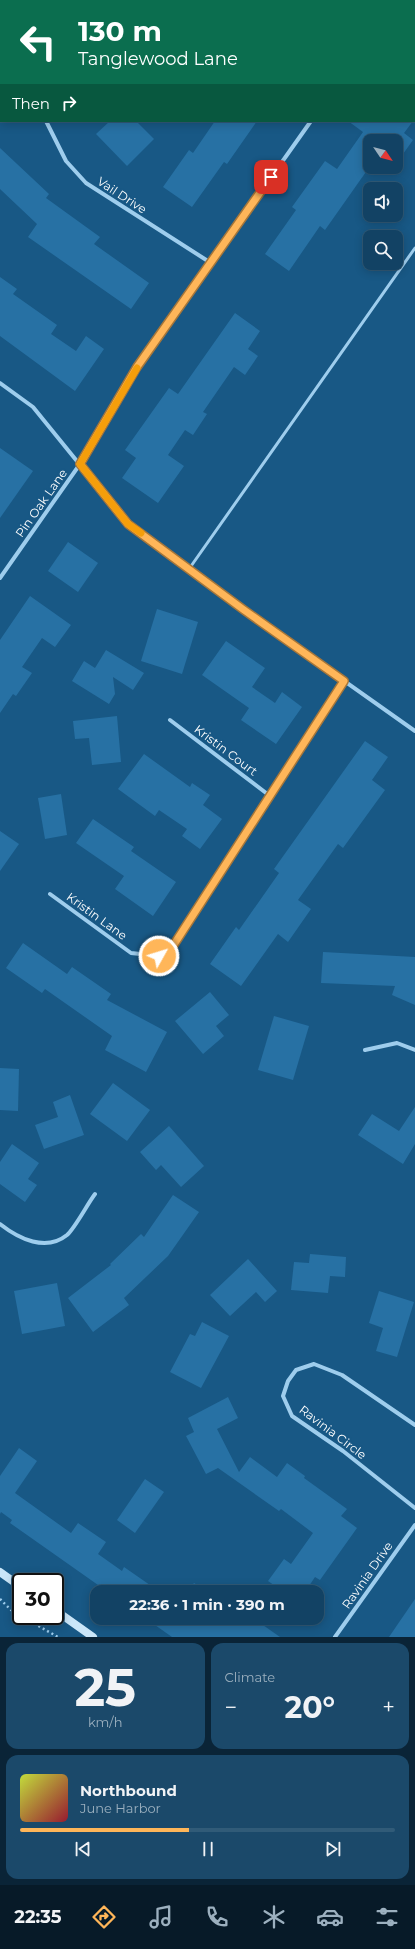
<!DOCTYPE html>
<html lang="en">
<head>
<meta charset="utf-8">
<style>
  :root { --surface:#124264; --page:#1b496a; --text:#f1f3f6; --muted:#9cb0bf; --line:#315b78; --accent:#ffb659 }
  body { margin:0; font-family:Montserrat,sans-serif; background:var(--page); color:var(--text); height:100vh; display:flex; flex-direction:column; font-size:15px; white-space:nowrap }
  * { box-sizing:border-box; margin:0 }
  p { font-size:13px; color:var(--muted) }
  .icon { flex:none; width:22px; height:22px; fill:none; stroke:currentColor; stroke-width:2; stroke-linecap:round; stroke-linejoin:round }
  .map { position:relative; height:1637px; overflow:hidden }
  .side { display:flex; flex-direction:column; gap:6px; padding:6px; background:#0a2437; flex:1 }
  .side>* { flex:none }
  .top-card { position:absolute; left:0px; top:0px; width:415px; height:122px; box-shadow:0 2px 10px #0003,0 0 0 1px var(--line); background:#0b6e4f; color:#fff; overflow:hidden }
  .needle { width:26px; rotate:125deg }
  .tools { position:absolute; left:363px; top:134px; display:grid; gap:8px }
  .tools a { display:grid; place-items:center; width:40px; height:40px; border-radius:8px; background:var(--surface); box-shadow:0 2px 10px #0003,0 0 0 1px var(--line); font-size:20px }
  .speed { position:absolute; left:12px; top:1573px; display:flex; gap:8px; font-size:20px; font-weight:700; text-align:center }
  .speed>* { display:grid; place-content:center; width:52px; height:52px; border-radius:50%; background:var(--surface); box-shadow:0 2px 10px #0003,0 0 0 1px var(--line); line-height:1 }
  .speed .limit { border:2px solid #111; border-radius:6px; background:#fff; color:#111 }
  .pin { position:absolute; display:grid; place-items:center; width:34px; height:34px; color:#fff; margin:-17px; border-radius:8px; box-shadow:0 2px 6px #0006 }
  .me { position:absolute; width:44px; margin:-22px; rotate:51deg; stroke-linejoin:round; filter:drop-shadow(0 0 3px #0008) }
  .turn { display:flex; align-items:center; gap:14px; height:84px; padding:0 12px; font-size:18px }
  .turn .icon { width:52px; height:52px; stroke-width:2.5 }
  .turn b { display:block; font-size:28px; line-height:34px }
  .then { display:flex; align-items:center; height:38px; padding:0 12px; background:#0003; gap:8px; font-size:15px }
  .big { font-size:30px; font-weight:700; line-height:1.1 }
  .side .card { flex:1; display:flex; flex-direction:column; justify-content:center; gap:6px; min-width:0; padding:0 14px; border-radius:12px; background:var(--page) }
  .side .dial { align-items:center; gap:0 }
  .dial b { font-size:52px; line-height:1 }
  .song { display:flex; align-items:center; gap:12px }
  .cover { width:48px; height:48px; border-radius:6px; background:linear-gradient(135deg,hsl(70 70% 55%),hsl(350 70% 35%)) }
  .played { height:4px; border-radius:2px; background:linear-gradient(90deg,var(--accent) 45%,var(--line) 45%) }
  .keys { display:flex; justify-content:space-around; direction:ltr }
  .heat { display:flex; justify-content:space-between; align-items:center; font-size:22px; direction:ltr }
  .side .tiles { flex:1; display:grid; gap:6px; grid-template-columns:1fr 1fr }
  .card:last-child { grid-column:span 2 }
  .trip { position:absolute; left:90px; top:1585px; width:234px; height:40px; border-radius:12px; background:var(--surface); box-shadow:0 2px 10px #0003,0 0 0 1px var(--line); font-weight:700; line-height:40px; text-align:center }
  .tab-bar { display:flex; height:64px; justify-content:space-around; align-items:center; background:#071a28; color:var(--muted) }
  .tab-bar .icon { width:28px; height:28px }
  .tab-bar .on { color:var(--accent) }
  .tab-bar b { font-size:18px; color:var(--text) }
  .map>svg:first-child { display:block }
  .building { fill:#2771a4 }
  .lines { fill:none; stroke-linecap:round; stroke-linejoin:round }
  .path { stroke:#9ecded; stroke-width:2.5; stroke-dasharray:2 3; stroke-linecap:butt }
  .lane { stroke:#9ecded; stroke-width:3 }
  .street { stroke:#9ecded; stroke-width:4 }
  .secondary { stroke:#cae6f9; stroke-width:8 }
  .route-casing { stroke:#a6763a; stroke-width:10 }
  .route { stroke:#ffb659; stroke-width:7 }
  .slow { stroke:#f59e0b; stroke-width:7 }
  .labels { text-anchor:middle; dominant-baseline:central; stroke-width:4; stroke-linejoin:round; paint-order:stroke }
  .street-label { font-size:12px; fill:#fff; stroke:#185885 }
</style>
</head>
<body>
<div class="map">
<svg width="415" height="1637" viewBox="0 0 415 1637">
  <rect width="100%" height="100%" fill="#185885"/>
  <g class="building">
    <polygon points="110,121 136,121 154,139 127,166 96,134"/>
    <polygon points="215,121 257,121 227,164 224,162 192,207 163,187 189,150 193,153"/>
    <polygon points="348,121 413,121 404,133 413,140 398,161 396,160 396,141 370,141 370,167 375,167 372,172 368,169 325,230 320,226 289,271 265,254 296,210 292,207 325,161 337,169 363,132"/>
    <polygon points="0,148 49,194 46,198 100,237 94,244 149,283 131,309 28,237 37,224 0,189"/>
    <polygon points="0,277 17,289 13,294 57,325 51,334 76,351 86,336 104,349 75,391 0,336"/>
    <polygon points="235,313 260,331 248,349 258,356 245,375 234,367 203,412 207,414 193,435 185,430 168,455 184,466 158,503 122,478 136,458 125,450 169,388 178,394"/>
    <polygon points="0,448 33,471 0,518"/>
    <polygon points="68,542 98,563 78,592 48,571"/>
    <polygon points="30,596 71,625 55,647 42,638 22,667 32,673 16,696 13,694 0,713 0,640"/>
    <polygon points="157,609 198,622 182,674 141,661"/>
    <polygon points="226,641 265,668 252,687 275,703 282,692 302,707 276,744 241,720 249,708 202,675"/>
    <polygon points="106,650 144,673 133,690 113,677 115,694 109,704 72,681 84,661 95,668"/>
    <polygon points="117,716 121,762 92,765 89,738 75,739 73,721"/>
    <polygon points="365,741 388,757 372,780 385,790 343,848 338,844 298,900 311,909 288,942 278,934 241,986 210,964 236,927 239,930 279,873 274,869"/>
    <polygon points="144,754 190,787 192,783 210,795 203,805 222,819 200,849 182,836 187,829 159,810 155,816 118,789"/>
    <polygon points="61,794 67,835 45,839 38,798"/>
    <polygon points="93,819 134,847 131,851 176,882 153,916 115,889 124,876 76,843"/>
    <polygon points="0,831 19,844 0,871"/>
    <polygon points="23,943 67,974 72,967 111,994 107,1000 167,1032 146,1072 105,1050 112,1036 45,989 42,993 6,968"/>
    <polygon points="323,952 415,957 415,1005 392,995 395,986 321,983"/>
    <polygon points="210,992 229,1015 216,1026 224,1036 203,1054 175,1021"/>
    <polygon points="274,1016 309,1026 293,1080 258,1070"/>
    <polygon points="0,1068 19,1069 18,1111 0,1110"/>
    <polygon points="113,1083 150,1110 127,1141 90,1114"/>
    <polygon points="70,1095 84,1135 44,1149 35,1125 58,1117 53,1102"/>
    <polygon points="415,1107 415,1144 403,1164 358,1135 372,1114 399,1131"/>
    <polygon points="169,1126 204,1166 181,1187 161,1165 156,1170 140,1152"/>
    <polygon points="12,1144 39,1163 28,1179 37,1185 25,1202 0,1184 0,1162"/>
    <polygon points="173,1195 199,1212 168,1256 124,1298 129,1305 93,1332 68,1298 111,1265 110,1264 141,1234 144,1237"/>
    <polygon points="310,1254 346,1257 345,1277 330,1276 328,1293 291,1290 294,1262 309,1263"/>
    <polygon points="248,1259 277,1291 265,1302 256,1292 230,1316 210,1295"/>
    <polygon points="57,1283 65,1326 22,1334 14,1291"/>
    <polygon points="379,1291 414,1302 397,1357 376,1351 383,1328 369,1323"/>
    <polygon points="202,1322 229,1336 201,1388 170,1372 190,1334 195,1336"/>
    <polygon points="228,1397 238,1418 217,1429 239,1472 250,1457 277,1477 287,1463 305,1476 304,1478 347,1509 341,1516 357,1528 320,1580 315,1577 305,1592 284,1592 268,1581 284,1559 291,1564 313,1533 281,1509 279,1511 218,1468 206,1474 186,1436 194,1432 188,1418"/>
    <polygon points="19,1448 37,1461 15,1493 71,1533 78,1523 106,1542 98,1554 122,1571 124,1567 160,1592 108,1592 10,1523 12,1520 1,1512 0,1514 0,1476"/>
    <polygon points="145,1479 164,1492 135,1533 117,1520"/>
    <polygon points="194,1583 208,1592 187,1592"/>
    <polygon points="415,1599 415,1637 389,1637"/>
    <polygon points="145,1618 253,1618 280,1637 172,1637"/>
  </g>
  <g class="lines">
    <g class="path">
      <polyline points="0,1599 11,1610 21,1616"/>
      <polyline points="21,1616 58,1637"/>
    </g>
    <polyline class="lane" points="189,569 415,248"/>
    <g class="street">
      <polyline points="374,0 376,1"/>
      <polyline points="21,1 21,0"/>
      <polyline points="395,1 396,0"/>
      <polyline points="0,56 1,56"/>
      <polyline points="46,121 66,161 86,183 211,263"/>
      <polyline points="0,383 33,407 128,524 244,610 415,731"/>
      <polyline points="0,578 80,464 137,367 311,121"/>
      <polyline points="170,720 270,796"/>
      <polyline points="50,894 131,953 159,956 173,946 345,681"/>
      <polyline points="365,1050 397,1043 415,1050"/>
      <path d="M 0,1224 C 19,1239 46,1252 67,1235 C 75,1228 88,1203 95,1194"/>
      <polyline points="415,1425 342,1375 314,1364 296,1370 288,1381 283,1396 292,1416 343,1451 415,1508"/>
      <polyline points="335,1637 415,1525"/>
    </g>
    <g class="secondary">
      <polyline points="0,1572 21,1587"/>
      <polyline points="55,1610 93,1637"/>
    </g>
  </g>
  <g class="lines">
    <g class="route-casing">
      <polyline id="route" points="159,956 173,946 344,681 244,610 128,524 80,464 137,367 271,177"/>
    </g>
    <use href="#route" class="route"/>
    <polyline class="slow" points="137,368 80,464 128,524 141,533"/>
  </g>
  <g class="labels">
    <g class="street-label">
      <text transform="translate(122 195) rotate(33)">Vail Drive</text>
      <text transform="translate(41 503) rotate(-55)">Pin Oak Lane</text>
      <text transform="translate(226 750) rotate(37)">Kristin Court</text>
      <text transform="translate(97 916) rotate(36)">Kristin Lane</text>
      <text transform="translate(333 1432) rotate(37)">Ravinia Circle</text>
      <text transform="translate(367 1575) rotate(-55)">Ravinia Drive</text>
    </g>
  </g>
</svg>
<div class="tools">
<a><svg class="needle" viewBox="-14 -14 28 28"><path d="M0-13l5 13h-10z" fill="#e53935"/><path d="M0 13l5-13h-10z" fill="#9cb0bf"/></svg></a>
<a><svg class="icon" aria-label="sound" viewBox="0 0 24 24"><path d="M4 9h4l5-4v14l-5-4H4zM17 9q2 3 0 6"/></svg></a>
<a><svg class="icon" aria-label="search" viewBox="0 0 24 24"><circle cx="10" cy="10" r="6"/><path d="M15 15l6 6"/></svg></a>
</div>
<div class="speed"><div class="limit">30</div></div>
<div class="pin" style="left:271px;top:177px;background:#d93025"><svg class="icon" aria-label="arrive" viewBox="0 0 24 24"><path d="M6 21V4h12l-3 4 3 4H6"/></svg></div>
<svg class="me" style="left:159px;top:956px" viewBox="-20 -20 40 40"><circle r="17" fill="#ffb659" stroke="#fff" stroke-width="3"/><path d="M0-11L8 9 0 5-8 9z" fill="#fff"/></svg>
<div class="trip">22:36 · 1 min · 390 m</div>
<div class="top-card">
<div class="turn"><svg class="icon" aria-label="left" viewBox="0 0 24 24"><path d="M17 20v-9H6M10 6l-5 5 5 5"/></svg><div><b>130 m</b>Tanglewood Lane</div></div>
<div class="then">Then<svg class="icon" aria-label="right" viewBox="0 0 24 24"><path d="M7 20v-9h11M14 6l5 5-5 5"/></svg></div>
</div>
</div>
<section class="side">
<div class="tiles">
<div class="card dial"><b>25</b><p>km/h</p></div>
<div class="card"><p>Climate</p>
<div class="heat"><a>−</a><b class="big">20°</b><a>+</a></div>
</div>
<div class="card">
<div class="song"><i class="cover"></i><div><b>Northbound</b><p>June Harbor</p></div></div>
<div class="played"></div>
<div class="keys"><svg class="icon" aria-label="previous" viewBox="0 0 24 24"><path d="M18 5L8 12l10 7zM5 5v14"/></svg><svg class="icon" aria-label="pause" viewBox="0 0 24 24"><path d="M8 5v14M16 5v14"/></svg><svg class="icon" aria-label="next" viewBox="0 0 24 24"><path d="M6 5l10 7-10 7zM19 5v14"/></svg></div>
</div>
</div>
</section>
<nav class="tab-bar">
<b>22:35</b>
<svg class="icon on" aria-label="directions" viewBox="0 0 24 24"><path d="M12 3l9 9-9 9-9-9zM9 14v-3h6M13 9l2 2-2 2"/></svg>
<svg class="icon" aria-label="music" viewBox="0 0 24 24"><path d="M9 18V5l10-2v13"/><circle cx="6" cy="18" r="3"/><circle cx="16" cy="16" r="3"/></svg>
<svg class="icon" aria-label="phone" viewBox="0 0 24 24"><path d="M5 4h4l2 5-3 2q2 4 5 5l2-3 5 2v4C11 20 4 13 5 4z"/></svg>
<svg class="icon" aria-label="climate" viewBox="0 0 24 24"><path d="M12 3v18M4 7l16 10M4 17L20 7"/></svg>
<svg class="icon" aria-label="car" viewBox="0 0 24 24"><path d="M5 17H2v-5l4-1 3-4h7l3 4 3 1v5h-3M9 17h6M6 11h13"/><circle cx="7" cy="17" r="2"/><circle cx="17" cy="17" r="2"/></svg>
<svg class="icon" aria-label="filters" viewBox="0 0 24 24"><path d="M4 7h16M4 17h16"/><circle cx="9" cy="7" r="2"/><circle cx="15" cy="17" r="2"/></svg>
</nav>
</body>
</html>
